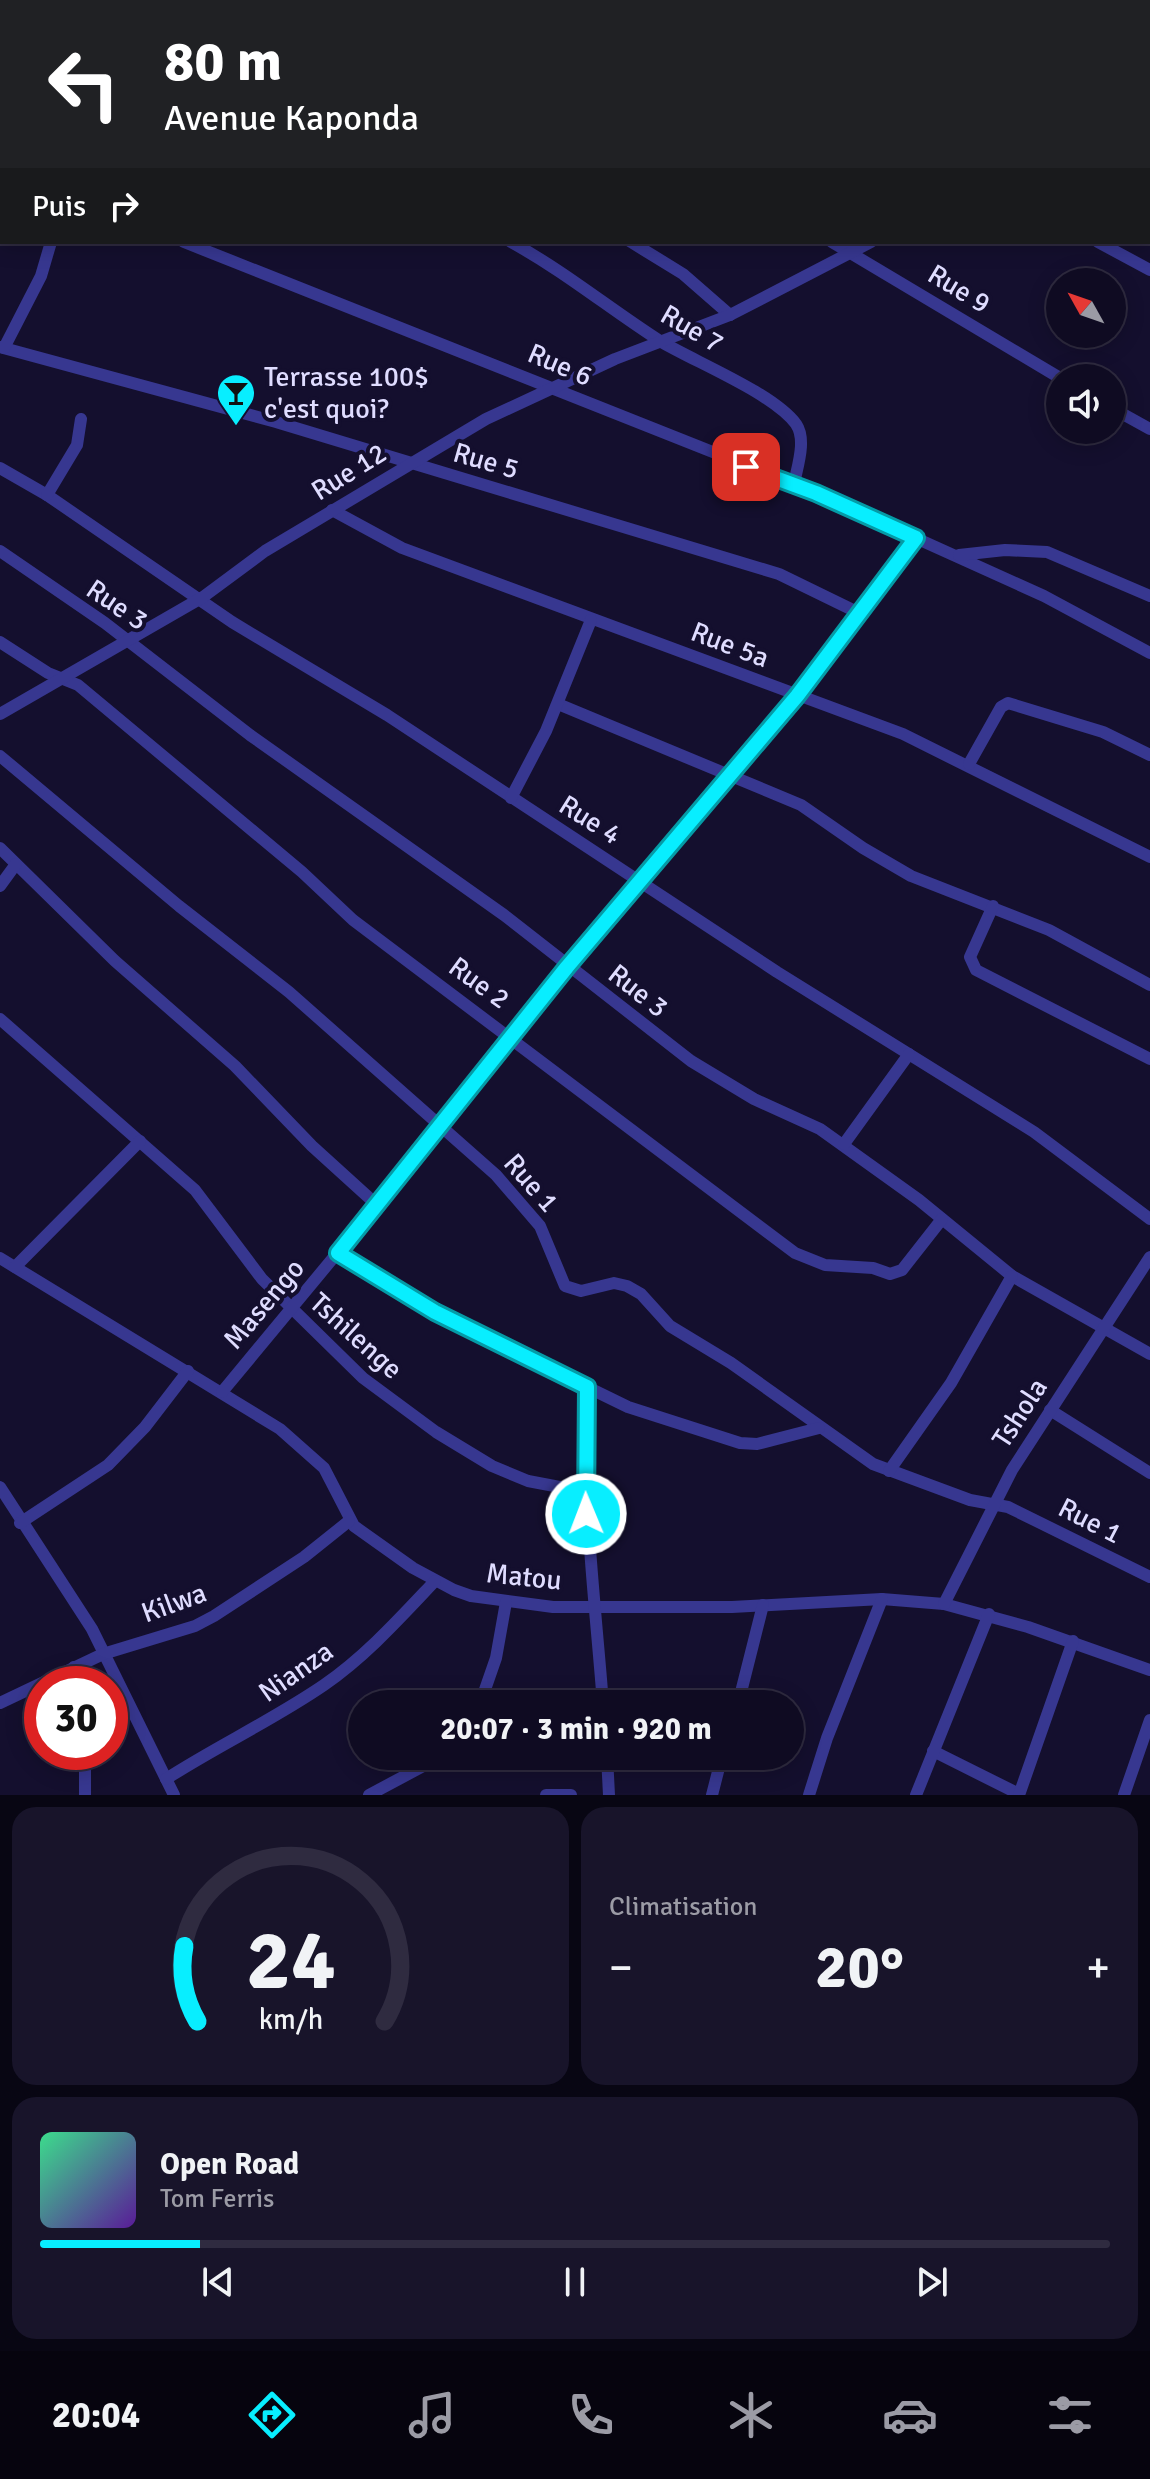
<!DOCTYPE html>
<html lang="fr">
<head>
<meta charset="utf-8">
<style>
  :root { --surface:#0f0b22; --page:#18142a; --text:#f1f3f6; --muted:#9b9ba5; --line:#2f2b40; --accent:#08eeff }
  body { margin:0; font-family:Signika,sans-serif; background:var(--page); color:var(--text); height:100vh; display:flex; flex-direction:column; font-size:30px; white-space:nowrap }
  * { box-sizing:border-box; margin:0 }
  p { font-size:26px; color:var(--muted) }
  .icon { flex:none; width:44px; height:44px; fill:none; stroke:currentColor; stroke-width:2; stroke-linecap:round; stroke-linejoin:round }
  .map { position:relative; height:1795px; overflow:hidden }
  .side { display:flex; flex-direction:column; gap:12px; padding:12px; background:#080613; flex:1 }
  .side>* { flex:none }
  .top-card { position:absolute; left:0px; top:0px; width:1150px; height:244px; box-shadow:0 4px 20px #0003,0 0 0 2px var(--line); background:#202124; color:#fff; overflow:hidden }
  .needle { width:52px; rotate:310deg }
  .buttons { position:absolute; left:1046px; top:268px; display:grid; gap:16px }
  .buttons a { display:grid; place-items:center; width:80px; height:80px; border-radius:50%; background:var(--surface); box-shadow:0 4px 20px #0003,0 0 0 2px var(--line); font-size:40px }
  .speed { position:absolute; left:24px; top:1666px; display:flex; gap:16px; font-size:40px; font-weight:700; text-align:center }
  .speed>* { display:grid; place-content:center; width:104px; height:104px; border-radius:50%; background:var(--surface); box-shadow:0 4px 20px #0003,0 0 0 2px var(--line); line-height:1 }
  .speed .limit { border:12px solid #d22; background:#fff; color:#111 }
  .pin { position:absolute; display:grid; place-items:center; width:68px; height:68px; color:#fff; margin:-34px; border-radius:16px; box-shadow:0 4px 12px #0006 }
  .me { position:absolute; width:88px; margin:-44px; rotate:359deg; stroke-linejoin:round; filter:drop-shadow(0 0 6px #0008) }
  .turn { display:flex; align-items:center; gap:28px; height:168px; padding:0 32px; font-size:36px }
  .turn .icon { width:104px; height:104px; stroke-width:2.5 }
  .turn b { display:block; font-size:56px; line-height:68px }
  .then { display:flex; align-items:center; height:76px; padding:0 32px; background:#0003; gap:16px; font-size:30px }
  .big { font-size:60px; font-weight:700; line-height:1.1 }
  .side .widget { flex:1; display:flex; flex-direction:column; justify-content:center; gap:12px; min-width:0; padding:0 28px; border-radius:24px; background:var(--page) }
  .side .dial { align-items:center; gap:0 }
  .dial svg { height:208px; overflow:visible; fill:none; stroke:var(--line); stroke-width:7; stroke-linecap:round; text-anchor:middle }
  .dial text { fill:var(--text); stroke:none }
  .song { display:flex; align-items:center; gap:24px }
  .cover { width:96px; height:96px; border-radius:12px; background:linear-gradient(135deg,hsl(150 70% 55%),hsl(270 70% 35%)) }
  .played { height:8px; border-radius:4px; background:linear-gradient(90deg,var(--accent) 15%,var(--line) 15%) }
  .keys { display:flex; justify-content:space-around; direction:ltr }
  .heat { display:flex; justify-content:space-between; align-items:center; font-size:44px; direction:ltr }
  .side .tiles { flex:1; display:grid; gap:12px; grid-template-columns:1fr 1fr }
  .widget:last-child { grid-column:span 2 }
  .trip { position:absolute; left:348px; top:1690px; width:456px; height:80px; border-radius:40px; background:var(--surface); box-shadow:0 4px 20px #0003,0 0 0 2px var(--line); font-weight:700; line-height:80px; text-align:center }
  .dock { display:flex; height:128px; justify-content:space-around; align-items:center; background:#06040e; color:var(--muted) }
  .dock .icon { width:56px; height:56px }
  .dock .active { color:var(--accent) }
  .dock b { font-size:36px; color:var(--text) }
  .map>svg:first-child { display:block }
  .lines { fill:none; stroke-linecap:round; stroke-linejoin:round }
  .minor { stroke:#373790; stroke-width:12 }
  .route-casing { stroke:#059ba6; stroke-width:20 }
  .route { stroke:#08eeff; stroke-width:14 }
  .labels { text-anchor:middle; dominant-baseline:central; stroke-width:8; stroke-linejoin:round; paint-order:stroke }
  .street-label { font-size:28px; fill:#dfdcff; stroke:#140f2e }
  .poi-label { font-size:28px; fill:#dfdcff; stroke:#140f2e; text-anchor:start }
</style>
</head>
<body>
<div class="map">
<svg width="1150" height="1795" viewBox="0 0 1150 1795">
  <rect width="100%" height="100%" fill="#140f2e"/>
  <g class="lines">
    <g class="minor">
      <polyline points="105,0 108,2"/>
      <polyline points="240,0 243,2"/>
      <polyline points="353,0 357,2"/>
      <polyline points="560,0 565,2"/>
      <polyline points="844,0 849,2"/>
      <polyline points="1127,0 1130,2"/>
      <polyline points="228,2 229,0"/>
      <polyline points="814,2 815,0"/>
      <polyline points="991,2 992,0"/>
      <polyline points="1148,13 1150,14"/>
      <polyline points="1148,73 1150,72"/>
      <polyline points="1148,111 1150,112"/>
      <polyline points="0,171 2,172"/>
      <polyline points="184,242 816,493 1044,596 1150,653"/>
      <path d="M 511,242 C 564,271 610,309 660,341 C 695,362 773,393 796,424 C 807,440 797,467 794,484"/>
      <polyline points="631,242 683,274 730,315"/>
      <polyline points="832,242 1060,378"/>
      <polyline points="1098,242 1150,270"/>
      <polyline points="0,347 276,422 779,574 859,613"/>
      <polyline points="4,348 41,276 51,242"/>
      <polyline points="1112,408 1150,429"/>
      <polyline points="0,468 47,495 232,622 387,715 777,972 1034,1132 1150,1219"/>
      <polyline points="47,495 77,445 81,419"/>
      <polyline points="332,510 402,548 903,734 1150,857"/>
      <polyline points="0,551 105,623 250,735 504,915 691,1061 754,1099 820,1129 919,1200 1012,1276 1150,1354"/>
      <polyline points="959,555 1005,550 1047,552 1150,596"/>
      <polyline points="0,642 48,673 78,685 302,872 353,920 795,1253 825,1265 873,1268 890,1274 902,1270 942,1219"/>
      <polyline points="558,704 801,805 863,848 911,876 1049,930 1150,985"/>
      <polyline points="0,714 203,597 265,551 486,419 615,359 730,315 871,242"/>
      <polyline points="0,756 179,906 289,992 496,1175 540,1226 565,1286 581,1291 614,1283 627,1286 641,1294 670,1326 731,1363 873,1464 970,1500 1008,1507 1150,1577"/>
      <polyline points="969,764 1001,707 1008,703 1103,732 1150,755"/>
      <polyline points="511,798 546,731 591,620"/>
      <polyline points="0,848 115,961 235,1066 312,1146 377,1205"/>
      <polyline points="0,886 16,864"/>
      <polyline points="993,906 970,957 976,970 1150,1059"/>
      <polyline points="0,1019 195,1190 262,1279 363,1378 436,1432 492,1466 528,1481 586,1492"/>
      <polyline points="844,1144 909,1054"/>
      <polyline points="338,1253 435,1312 587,1387 628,1407 740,1443 757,1444 819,1428"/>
      <polyline points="0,1258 280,1429 324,1468 354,1526 413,1568 454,1590 471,1596 553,1607 732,1607 882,1599 944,1604 1028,1627 1150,1670"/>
      <polyline points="15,1267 140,1141"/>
      <path d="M 587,1387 C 581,1494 595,1598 603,1704"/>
      <polyline points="222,1392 416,1158 567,967 797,696 916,538"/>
      <polyline points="1050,1410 1150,1473"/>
      <polyline points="889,1471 951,1383 1012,1276"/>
      <polyline points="0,1487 92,1629 174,1795"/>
      <polyline points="20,1523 108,1465 145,1427 188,1371"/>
      <polyline points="944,1604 1012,1470 1150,1257"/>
      <polyline points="74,1667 77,1684"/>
      <polyline points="0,1703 103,1654 195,1626 214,1616 304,1557 349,1521"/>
      <polyline points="480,1704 496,1658 506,1602"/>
      <polyline points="738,1704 763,1605"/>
      <polyline points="933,1751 1019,1794"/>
      <polyline points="85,1752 85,1795"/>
      <polyline points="607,1756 609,1795"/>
      <path d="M 166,1779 C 217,1746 273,1720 324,1685 C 366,1656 400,1618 435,1581"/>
      <polyline points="369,1795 442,1756"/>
      <polyline points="546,1795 571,1795"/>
      <polyline points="712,1795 722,1756"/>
      <polyline points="809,1795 827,1738 882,1599"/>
      <polyline points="916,1795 989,1614"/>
      <polyline points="1019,1795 1073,1641"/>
      <polyline points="1124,1795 1150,1720"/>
    </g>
  </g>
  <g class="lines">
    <g class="route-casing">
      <polyline id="route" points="586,1514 587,1387 435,1312 338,1253 567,967 797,696 916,538 816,493 746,467"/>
    </g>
    <use href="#route" class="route"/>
  </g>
  <defs>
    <g id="bar-pin" transform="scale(2)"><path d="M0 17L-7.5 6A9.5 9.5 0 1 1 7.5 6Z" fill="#08eeff" stroke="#140f2e"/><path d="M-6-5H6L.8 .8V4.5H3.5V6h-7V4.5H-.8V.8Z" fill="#111"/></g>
  </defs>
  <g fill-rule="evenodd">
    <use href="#bar-pin" x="236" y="393"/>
  </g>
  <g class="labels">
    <g class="street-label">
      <text transform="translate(959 289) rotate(31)">Rue 9</text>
      <text transform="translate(692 329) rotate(30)">Rue 7</text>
      <text transform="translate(560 365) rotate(23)">Rue 6</text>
      <text transform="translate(486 461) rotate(16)">Rue 5</text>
      <text transform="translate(349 472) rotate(-32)">Rue 12</text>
      <text transform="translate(117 605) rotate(34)">Rue 3</text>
      <text transform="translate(730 645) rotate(21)">Rue 5a</text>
      <text transform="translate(590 820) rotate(32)">Rue 4</text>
      <text transform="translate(479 983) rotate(36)">Rue 2</text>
      <text transform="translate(638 991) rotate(38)">Rue 3</text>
      <text transform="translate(531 1183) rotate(49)">Rue 1</text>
      <text transform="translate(264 1304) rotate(-50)">Masengo</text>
      <text transform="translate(356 1336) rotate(42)">Tshilenge</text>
      <text transform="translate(1020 1413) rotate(-57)">Tshola</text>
      <text transform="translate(1090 1521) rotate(27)">Rue 1</text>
      <text transform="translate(524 1577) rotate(6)">Matou</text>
      <text transform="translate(174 1603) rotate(-20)">Kilwa</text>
      <text transform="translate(296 1672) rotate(-35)">Nianza</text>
    </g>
    <g class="poi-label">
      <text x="264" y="377">Terrasse 100$<tspan x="264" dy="32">c'est quoi?</tspan></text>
    </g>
  </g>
</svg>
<div class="buttons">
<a><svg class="needle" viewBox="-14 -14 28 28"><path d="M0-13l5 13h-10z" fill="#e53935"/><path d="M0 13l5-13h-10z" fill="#9b9ba5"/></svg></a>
<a><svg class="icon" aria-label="sound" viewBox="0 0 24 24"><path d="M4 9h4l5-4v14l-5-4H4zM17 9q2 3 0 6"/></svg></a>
</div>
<div class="speed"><div class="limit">30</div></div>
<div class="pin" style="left:746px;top:467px;background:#d93025"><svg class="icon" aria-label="arrive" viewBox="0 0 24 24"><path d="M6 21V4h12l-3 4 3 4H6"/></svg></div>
<svg class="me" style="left:586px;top:1514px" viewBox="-20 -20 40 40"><circle r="17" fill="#08eeff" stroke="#fff" stroke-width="3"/><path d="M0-11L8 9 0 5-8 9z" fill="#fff"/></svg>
<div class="trip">20:07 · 3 min · 920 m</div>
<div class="top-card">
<div class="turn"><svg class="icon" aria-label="left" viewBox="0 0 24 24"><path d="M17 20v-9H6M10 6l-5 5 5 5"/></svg><div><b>80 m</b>Avenue Kaponda</div></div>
<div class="then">Puis<svg class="icon" aria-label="right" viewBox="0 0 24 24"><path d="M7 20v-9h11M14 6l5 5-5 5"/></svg></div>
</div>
</div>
<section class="side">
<div class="tiles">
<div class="widget dial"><svg viewBox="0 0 100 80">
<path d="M14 69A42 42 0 1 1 86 69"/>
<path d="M14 69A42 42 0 0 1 9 40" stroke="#08eeff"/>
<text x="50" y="56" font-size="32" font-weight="700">24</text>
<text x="50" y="72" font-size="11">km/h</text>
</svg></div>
<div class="widget"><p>Climatisation</p>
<div class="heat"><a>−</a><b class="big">20°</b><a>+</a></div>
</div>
<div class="widget">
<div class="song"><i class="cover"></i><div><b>Open Road</b><p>Tom Ferris</p></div></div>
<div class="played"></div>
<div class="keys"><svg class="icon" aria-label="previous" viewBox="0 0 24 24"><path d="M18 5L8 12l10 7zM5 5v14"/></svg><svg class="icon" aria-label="pause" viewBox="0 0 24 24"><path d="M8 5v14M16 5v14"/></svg><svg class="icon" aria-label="next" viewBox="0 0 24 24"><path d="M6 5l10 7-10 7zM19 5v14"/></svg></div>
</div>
</div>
</section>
<nav class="dock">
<b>20:04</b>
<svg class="icon active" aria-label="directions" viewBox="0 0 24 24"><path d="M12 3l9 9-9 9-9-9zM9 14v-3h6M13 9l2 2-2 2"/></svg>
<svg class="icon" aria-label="music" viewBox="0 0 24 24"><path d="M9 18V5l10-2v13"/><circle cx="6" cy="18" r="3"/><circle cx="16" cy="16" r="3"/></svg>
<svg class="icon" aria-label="phone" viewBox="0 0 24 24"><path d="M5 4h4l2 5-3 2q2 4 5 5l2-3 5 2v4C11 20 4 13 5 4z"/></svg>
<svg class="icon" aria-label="climate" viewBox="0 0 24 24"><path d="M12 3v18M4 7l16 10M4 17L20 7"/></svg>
<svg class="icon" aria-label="car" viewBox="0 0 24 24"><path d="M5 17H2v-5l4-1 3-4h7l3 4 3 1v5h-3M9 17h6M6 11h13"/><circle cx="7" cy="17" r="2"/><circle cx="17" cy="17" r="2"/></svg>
<svg class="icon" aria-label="filters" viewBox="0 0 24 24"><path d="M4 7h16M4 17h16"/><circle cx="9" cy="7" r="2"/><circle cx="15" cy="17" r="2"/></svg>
</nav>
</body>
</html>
